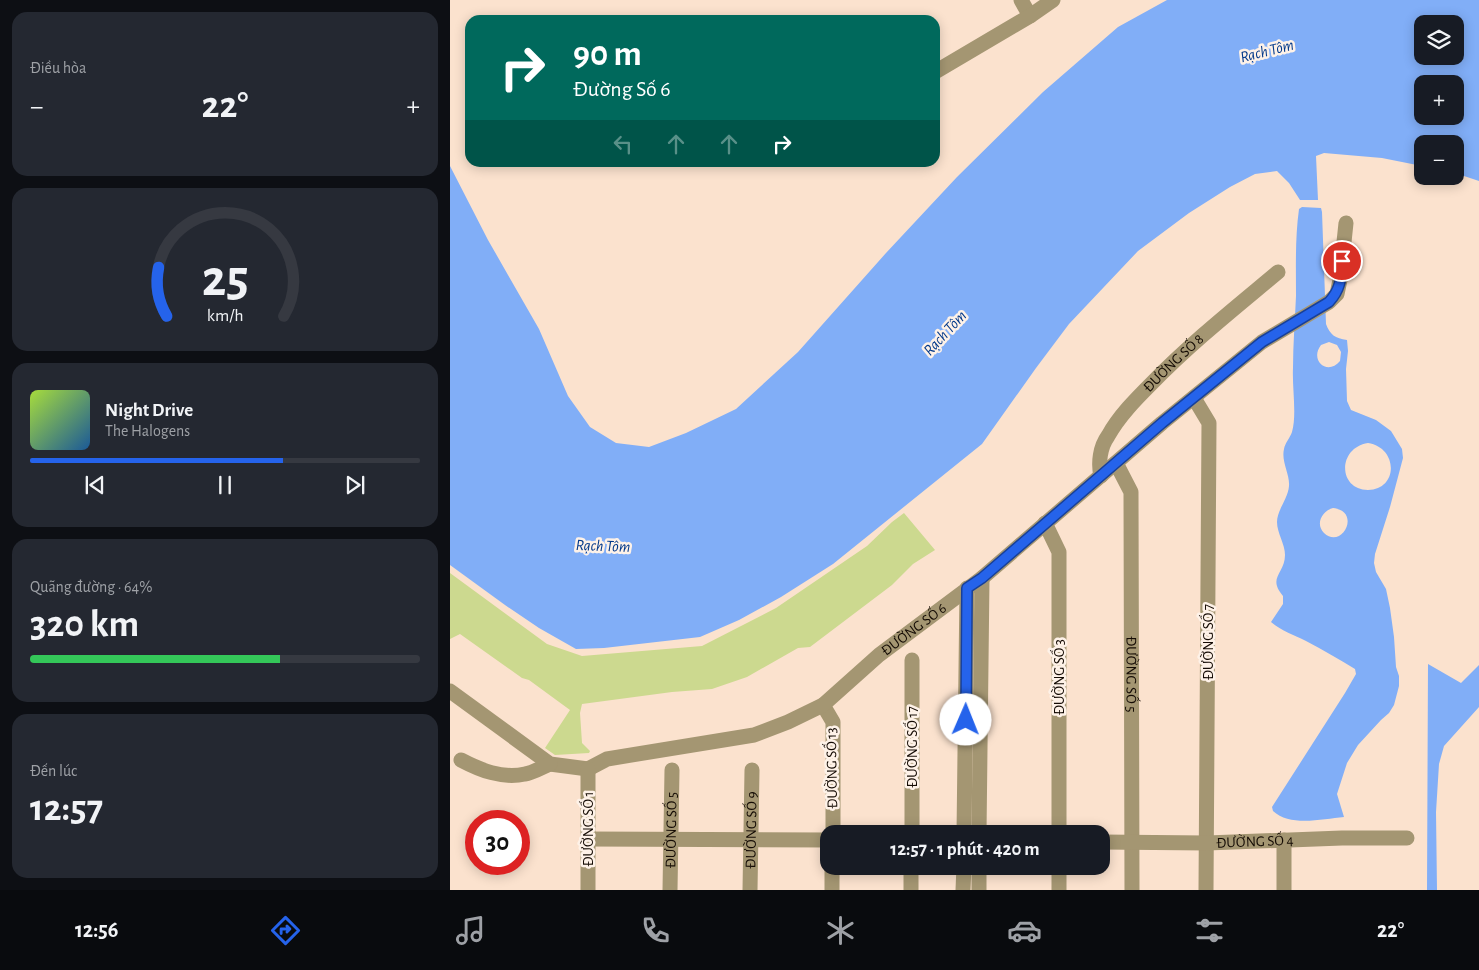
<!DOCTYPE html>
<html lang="vi">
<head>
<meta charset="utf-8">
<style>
  :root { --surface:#171b24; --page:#242831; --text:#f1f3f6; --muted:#9ea1a6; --line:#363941; --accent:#2563eb }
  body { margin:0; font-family:"Alegreya Sans",sans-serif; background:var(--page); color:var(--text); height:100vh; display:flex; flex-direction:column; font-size:19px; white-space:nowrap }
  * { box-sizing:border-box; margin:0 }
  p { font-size:16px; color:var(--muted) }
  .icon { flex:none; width:28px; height:28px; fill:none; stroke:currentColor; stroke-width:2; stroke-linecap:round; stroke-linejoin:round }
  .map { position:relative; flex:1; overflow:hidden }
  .details { display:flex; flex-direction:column; gap:12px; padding:12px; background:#0d0f14; width:450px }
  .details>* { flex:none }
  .banner { position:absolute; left:15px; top:15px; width:475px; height:152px; border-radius:15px; box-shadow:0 2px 12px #0003; background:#00695c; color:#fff; overflow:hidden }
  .controls { position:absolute; left:964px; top:15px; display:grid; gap:10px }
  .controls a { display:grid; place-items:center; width:50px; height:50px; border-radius:10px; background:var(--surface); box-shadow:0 2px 12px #0003; font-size:25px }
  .speed { position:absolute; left:15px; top:810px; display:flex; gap:10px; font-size:25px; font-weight:700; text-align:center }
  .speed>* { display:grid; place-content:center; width:65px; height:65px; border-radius:50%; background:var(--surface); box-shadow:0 2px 12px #0003; line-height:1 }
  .speed .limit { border:8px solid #d22; background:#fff; color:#111 }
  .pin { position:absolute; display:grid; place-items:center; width:42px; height:42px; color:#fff; margin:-21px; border:2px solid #fff; border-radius:50%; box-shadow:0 1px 5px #0007 }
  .me { position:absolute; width:55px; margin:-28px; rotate:1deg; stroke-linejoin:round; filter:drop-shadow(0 0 4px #0008) }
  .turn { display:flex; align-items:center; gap:18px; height:105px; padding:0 25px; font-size:22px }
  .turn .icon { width:65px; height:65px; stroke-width:2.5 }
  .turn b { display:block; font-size:35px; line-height:42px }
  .lanes { display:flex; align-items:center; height:48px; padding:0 25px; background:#0003; justify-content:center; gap:25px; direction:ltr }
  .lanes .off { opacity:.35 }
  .big { font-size:38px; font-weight:700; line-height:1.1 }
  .details .widget { flex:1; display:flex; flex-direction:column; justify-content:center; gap:8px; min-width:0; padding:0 18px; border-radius:15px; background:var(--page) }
  .details .dial { align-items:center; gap:0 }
  .dial svg { height:130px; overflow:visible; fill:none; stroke:var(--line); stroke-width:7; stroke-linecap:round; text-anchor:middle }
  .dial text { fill:var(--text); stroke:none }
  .song { display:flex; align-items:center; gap:15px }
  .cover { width:60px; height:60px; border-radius:8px; background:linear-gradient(135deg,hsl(80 70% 55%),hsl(210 70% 35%)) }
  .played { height:5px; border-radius:2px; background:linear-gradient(90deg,var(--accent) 65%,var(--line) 65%) }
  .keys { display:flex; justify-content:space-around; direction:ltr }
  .heat { display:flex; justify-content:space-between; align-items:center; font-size:28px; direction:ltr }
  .charge { height:8px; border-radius:4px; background:linear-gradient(90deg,#34c759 64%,var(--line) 0) }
  .trip { position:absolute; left:370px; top:825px; width:290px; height:50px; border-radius:15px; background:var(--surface); box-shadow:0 2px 12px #0003; font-weight:700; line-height:50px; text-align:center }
  .tabs { display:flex; height:80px; justify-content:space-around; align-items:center; background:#090b0e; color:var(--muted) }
  .tabs .icon { width:35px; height:35px }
  .tabs .current { color:var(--accent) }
  .tabs b { font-size:22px; color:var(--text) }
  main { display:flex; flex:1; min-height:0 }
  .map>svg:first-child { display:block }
  .green { fill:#ccd98f }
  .water { fill:#81aef7; fill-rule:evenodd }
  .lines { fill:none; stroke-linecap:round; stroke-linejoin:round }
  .minor { stroke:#a49672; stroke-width:15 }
  .route-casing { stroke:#184099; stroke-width:12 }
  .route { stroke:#2563eb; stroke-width:9 }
  .labels { text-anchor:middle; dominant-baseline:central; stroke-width:5; stroke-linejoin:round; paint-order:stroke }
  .street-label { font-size:15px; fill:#140b04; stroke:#fef2e8 }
  .water-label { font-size:16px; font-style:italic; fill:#02388a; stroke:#fef2e8 }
</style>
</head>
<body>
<main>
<section class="details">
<div class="widget"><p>Điều hòa</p>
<div class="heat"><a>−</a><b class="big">22°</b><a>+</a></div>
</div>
<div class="widget dial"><svg viewBox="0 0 100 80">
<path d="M14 69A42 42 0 1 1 86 69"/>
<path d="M14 69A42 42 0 0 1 9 39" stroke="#2563eb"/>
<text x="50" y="56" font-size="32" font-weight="700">25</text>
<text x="50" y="72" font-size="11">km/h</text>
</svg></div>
<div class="widget">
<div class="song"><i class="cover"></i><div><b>Night Drive</b><p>The Halogens</p></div></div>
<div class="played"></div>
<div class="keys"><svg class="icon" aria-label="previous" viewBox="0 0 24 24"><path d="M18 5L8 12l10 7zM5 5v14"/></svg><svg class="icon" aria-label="pause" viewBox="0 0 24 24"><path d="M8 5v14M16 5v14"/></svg><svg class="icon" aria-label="next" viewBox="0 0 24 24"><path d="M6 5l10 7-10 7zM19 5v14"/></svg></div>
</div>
<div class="widget"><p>Quãng đường · 64%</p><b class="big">320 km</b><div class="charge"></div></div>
<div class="widget"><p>Đến lúc</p><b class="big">12:57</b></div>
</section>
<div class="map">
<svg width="1029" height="890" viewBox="0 0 1029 890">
  <rect width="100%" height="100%" fill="#fbe2ce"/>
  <polygon class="green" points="454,513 485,550 463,564 442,585 360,647 348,648 297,677 262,689 222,692 132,704 130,713 132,743 140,751 139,753 105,755 95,748 120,710 79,680 72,678 10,634 0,639 0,573 97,644 132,656 252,646 326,608 417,546 442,522"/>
  <g class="water">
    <path d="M 717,0 L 1029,0 L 1029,181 L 1005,173 L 1005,144 L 972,144 L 972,166 L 932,158 L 874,153 L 866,156 L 868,200 L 850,200 L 839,183 L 827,171 L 805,174 L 780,187 L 739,213 L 688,251 L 619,324 L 586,368 L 532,444 L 383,564 L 331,597 L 289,620 L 250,637 L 154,648 L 126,649 L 89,628 L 55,605 L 0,565 L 0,166 L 38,240 L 89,329 L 118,396 L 140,427 L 166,443 L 199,447 L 236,433 L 286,409 L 348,352 L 436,253 L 507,177 L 593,92 L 668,27 ZM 972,24 L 1005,24 L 1005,56 L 972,56 ZM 972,84 L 1005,84 L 1005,116 L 972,116 Z"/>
    <path d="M 852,207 L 871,208 L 872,212 L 876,324 C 880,335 885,338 897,340 L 898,351 L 896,369 L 897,401 L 901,410 L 926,420 L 941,431 L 952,449 L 953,458 L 940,507 L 925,554 L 924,563 L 926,572 L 936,589 L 940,608 L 944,637 L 946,667 L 949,676 L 949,686 L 944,705 L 939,713 L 931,720 L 908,745 L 897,763 L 887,794 L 894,817 C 872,819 840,827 823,811 L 822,807 L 895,693 L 906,674 L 905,669 C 889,659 873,650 856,641 C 844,635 832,631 821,622 L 833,604 L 833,596 C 817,577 835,574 835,555 C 835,544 827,533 827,522 C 827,510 838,499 839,486 C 840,474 831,462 834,449 C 835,443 840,438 842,432 C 847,415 842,387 843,368 C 843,344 845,320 846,296 C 846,267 845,238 849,209 ZM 879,342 L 887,345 L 891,352 L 890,361 C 878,376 859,361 871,345 ZM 918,443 C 949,448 948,490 918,490 C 888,490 887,448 918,443 ZM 883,508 C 912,511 892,550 874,533 C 865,524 872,511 883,508 Z"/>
    <polygon points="978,664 1011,683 1029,665 1029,707 994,746 989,764 986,812 987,890 977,890"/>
  </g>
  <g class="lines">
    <g class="minor">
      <polyline points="571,0 580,16"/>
      <polyline points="485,72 580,16 603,0"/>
      <polyline points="744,398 759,423 756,890"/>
      <path id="s1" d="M 666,463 L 681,492 L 682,890"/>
      <path id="s2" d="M 651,476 C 648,463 650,447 658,436 C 669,416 686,399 702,383 C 741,343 785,308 828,272"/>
      <polyline points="595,523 609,552 609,834"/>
      <polyline points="0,691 100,764 138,769"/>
      <polyline points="373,705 383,722 383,834"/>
      <path d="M 11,760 C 30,770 52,779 75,774 C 83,773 92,767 100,764"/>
      <path id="s3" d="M 138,769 L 157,759 L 304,735 L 338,722 L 373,705 L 429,655 L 532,578 L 712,423 L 812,342 L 879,302 L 887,294 L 890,280 L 896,223"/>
      <polyline points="138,769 138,890"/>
      <polyline points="462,834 462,660"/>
      <polyline points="514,834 517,588"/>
      <polyline points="529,834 532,578"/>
      <polyline points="138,839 379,840"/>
      <path id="s4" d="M 651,842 L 757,843 L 892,838 L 957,838"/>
      <path id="s5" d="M 220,890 L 222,770"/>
      <path id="s6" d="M 300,890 L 302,770"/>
      <polyline points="382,890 382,866"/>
      <polyline points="461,890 461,866"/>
      <polyline points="513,890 514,866"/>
      <polyline points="529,890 529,866"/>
      <polyline points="609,890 609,866"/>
      <polyline points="834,890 834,840"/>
    </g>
  </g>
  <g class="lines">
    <g class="route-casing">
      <path id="route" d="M 516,720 L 517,588 L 532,578 L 712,423 L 812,342 L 879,302 C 891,289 891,278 892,261"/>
    </g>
    <use href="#route" class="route"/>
  </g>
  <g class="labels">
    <g class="street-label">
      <text stroke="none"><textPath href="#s2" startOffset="140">ĐƯỜNG SỐ 8</textPath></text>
      <text stroke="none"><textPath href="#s3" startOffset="364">ĐƯỜNG SỐ 6</textPath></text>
      <text transform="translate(758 642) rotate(-90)">ĐƯỜNG SỐ 7</text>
      <text stroke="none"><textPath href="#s1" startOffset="215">ĐƯỜNG SỐ 5</textPath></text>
      <text transform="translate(609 677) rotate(-90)">ĐƯỜNG SỐ 3</text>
      <text transform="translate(462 747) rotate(-90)">ĐƯỜNG SỐ 17</text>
      <text transform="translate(382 768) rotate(-91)">ĐƯỜNG SỐ 13</text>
      <text transform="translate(138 829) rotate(-90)">ĐƯỜNG SỐ 1</text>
      <text stroke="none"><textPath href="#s5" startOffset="60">ĐƯỜNG SỐ 5</textPath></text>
      <text stroke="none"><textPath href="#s6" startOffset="60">ĐƯỜNG SỐ 9</textPath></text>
      <text stroke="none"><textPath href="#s4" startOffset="154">ĐƯỜNG SỐ 4</textPath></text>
    </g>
    <g class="water-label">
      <text transform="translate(817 51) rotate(-14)">Rạch Tôm</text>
      <text transform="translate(495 333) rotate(-47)">Rạch Tôm</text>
      <text transform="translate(153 546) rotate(2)">Rạch Tôm</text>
    </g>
  </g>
</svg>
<div class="controls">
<a><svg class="icon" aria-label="layers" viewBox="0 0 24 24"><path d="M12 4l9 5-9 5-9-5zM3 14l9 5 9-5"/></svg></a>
<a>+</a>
<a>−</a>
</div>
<div class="speed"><div class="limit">30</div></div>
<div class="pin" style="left:892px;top:261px;background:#d93025"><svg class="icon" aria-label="arrive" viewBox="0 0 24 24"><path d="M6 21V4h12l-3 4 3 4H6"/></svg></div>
<svg class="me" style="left:516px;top:720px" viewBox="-20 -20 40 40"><circle r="19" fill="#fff"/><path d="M0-13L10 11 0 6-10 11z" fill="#2563eb"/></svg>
<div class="trip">12:57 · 1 phút · 420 m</div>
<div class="banner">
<div class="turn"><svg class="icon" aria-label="right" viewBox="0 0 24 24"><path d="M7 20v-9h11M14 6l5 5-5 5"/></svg><div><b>90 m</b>Đường Số 6</div></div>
<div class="lanes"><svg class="icon off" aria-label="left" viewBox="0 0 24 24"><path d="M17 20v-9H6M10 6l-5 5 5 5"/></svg><svg class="icon off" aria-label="ahead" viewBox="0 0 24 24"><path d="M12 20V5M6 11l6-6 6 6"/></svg><svg class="icon off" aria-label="ahead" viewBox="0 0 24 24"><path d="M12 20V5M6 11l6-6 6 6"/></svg><svg class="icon" aria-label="right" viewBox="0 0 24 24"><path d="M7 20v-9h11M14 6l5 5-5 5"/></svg></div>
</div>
</div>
</main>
<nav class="tabs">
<b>12:56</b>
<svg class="icon current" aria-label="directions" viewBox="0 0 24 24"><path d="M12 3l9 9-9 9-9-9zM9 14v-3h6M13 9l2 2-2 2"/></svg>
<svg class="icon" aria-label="music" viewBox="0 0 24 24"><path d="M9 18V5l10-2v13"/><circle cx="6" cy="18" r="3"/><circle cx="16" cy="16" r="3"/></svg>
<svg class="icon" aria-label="phone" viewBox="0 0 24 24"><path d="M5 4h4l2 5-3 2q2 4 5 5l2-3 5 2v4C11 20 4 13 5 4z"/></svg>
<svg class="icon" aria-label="climate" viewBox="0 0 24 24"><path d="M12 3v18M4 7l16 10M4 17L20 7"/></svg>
<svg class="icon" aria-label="car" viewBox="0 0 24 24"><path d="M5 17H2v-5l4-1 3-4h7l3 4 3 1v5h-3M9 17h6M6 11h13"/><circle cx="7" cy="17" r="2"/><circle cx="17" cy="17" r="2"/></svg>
<svg class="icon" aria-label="filters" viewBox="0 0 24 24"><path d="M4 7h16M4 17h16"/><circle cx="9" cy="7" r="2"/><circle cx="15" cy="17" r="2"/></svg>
<b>22°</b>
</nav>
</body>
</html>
